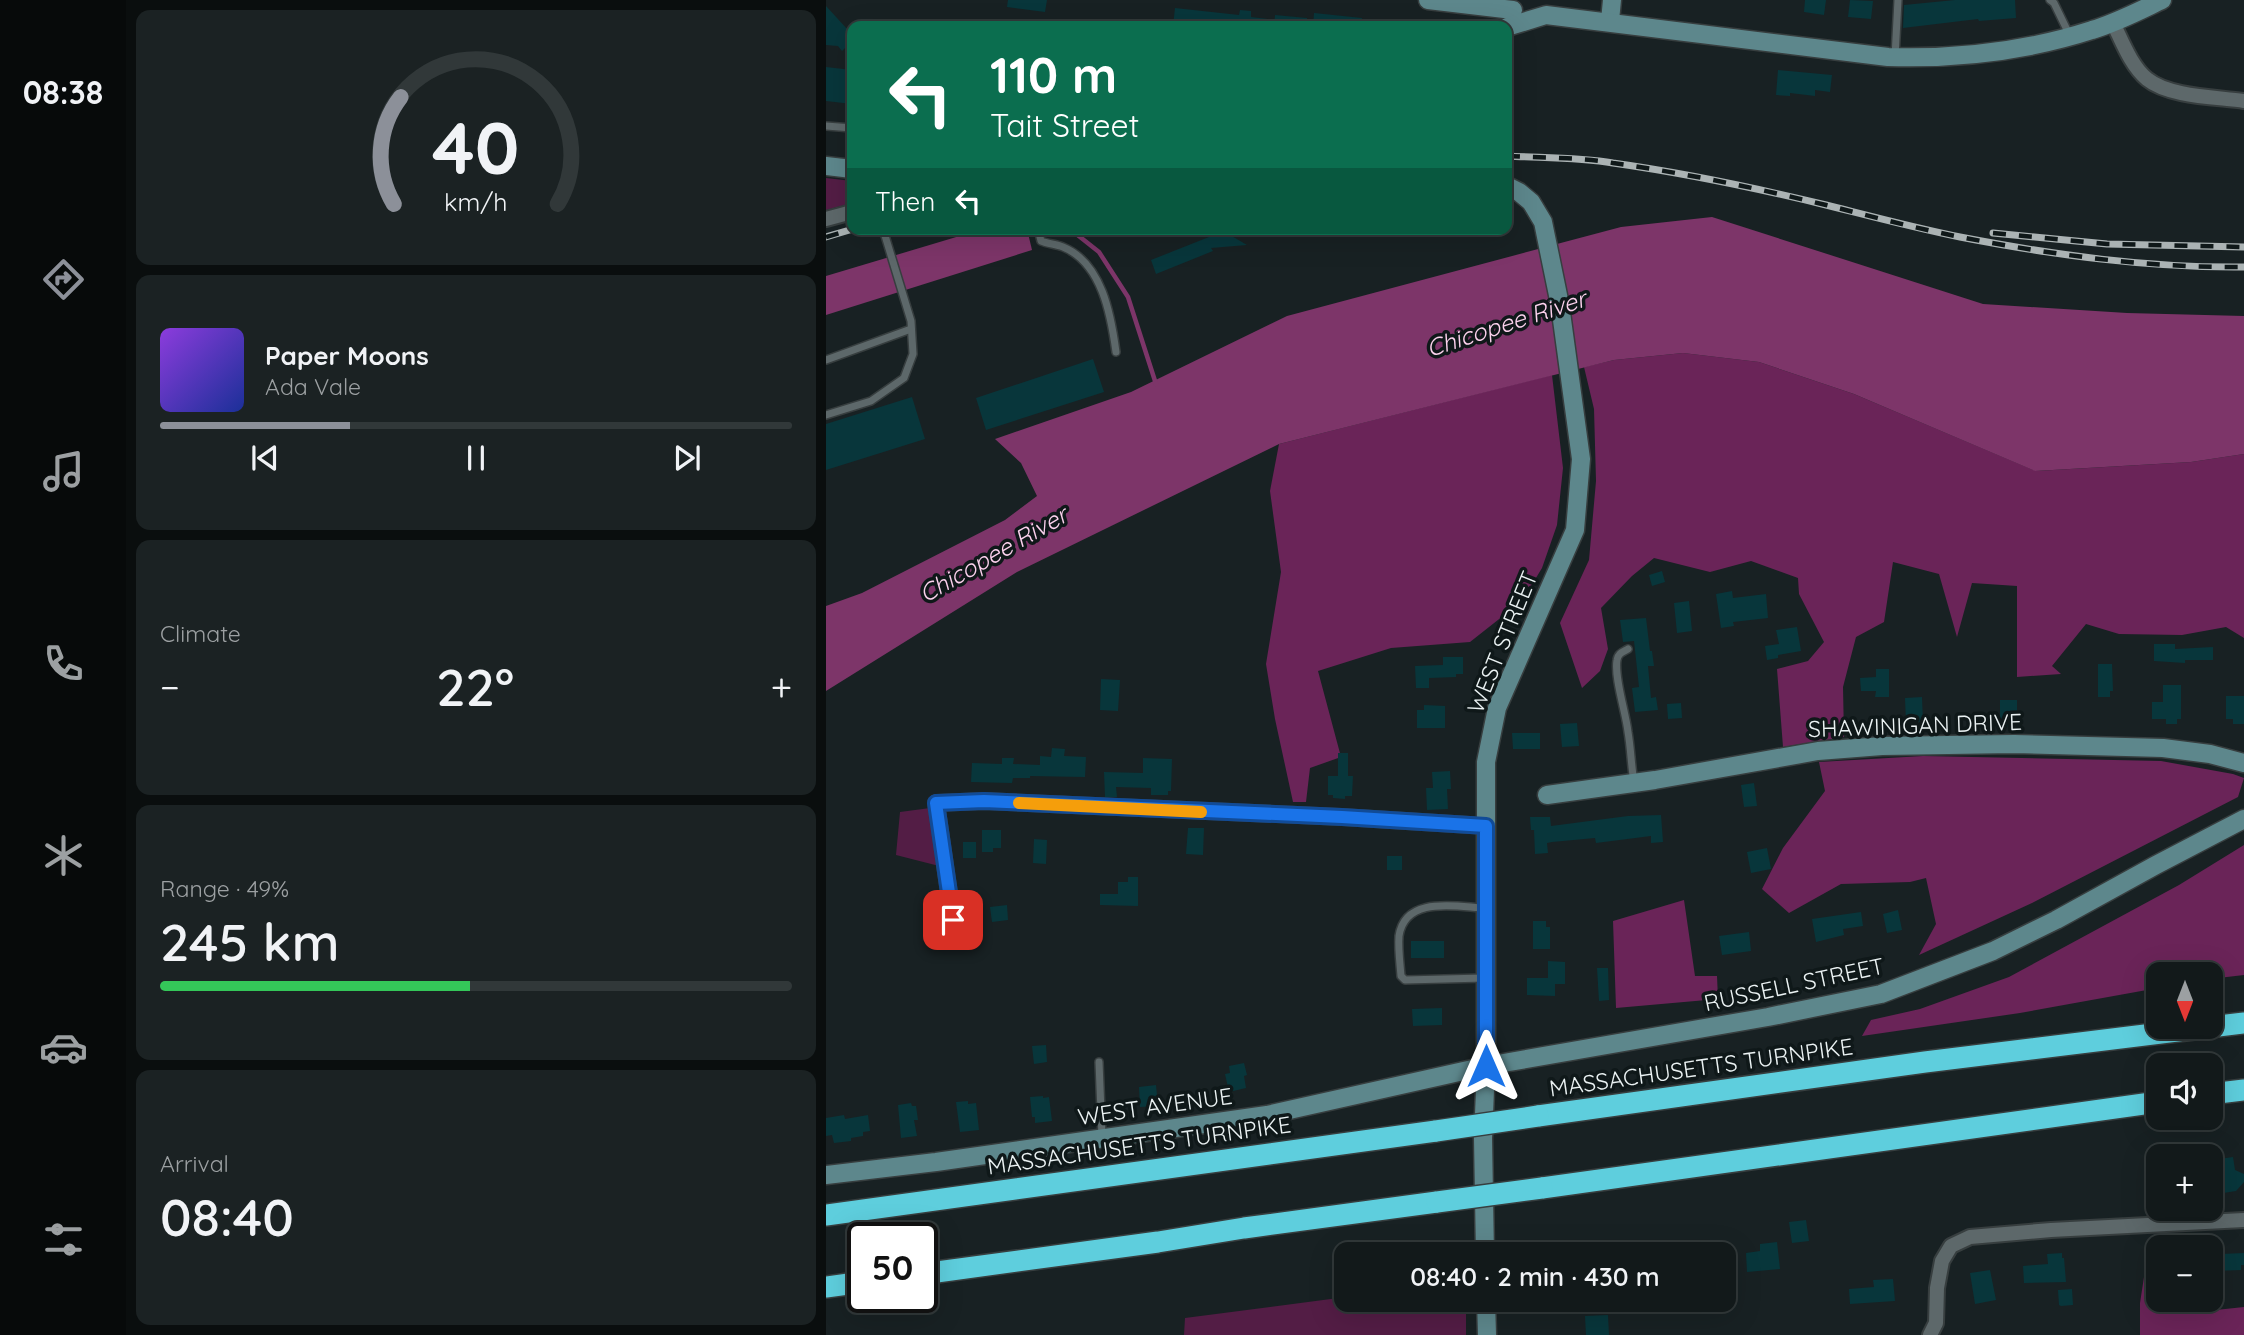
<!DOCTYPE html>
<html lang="en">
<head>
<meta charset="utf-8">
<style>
  :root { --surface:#12191a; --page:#1b2223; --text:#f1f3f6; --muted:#9ca0a2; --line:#313839; --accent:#8c9099 }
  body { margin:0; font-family:Quicksand,sans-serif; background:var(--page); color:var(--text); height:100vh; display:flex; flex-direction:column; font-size:26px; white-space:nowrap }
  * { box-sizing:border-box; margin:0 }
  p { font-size:23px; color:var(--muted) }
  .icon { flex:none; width:38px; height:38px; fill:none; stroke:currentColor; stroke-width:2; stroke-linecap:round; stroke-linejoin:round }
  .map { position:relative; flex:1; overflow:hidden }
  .details { display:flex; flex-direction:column; gap:10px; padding:10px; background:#0a0e0e; width:700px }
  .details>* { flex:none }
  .banner { position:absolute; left:21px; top:21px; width:665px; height:214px; border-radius:14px; box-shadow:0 7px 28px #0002,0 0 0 2px var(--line); background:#0b6e4f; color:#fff; overflow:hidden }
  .needle { width:46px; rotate:180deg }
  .buttons { position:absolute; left:1320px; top:962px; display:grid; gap:14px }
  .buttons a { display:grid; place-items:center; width:77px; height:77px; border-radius:14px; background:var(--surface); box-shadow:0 7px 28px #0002,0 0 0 2px var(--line); font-size:35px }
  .speed { position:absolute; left:21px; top:1222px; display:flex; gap:14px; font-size:35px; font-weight:700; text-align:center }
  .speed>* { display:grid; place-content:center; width:91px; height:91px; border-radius:50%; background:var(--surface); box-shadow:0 7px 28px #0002,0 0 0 2px var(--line); line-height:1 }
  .speed .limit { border:4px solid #111; border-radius:10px; background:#fff; color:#111 }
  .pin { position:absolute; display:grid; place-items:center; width:60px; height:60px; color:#fff; margin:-30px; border-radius:14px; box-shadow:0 4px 10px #0006 }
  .me { position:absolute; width:77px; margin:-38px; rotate:0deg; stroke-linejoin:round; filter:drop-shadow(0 0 5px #0008) }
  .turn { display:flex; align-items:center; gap:24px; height:147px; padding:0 28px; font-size:32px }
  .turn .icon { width:91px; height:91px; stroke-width:2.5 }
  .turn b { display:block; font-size:49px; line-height:60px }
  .then { display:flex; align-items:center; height:66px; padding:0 28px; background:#0003; gap:14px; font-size:26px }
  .big { font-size:52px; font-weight:600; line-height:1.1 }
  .details .card { flex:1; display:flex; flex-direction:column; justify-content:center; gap:10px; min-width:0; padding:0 24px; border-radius:14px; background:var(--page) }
  .details .dial { align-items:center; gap:0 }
  .dial svg { height:182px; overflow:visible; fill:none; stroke:var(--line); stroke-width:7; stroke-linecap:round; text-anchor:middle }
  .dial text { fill:var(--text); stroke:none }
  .song { display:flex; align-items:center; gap:21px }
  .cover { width:84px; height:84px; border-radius:10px; background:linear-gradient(135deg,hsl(270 70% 55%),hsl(230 70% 35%)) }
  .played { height:7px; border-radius:4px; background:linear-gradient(90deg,var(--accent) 30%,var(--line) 30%) }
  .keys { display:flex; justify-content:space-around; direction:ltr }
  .heat { display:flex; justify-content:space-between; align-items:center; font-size:38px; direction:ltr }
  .charge { height:10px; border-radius:5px; background:linear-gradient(90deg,#34c759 49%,var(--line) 0) }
  .trip { position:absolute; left:508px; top:1242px; width:402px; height:70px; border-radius:14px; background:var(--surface); box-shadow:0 7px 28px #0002,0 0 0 2px var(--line); font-weight:600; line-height:70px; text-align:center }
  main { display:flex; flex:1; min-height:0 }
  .menu { display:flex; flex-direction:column; width:126px; justify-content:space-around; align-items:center; background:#070a0a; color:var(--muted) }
  .menu .icon { width:49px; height:49px }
  .menu .active { color:var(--accent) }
  .menu b { font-size:32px; color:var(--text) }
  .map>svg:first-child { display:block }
  .green { fill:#531d45 }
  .forest { fill:#6a2458 }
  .water { fill:#7d3569 }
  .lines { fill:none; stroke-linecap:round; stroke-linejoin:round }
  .stream { stroke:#7d3569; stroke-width:4.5 }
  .building { fill:#08363b }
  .lane-casing { stroke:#373e3f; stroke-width:10 }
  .street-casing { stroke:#373e3f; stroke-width:18 }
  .secondary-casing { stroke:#373e3f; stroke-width:21 }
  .highway-casing { stroke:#373e3f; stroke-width:24 }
  .lane { stroke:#5d686a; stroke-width:7 }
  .street { stroke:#5d686a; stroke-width:14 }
  .secondary { stroke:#5d878c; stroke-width:18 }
  .highway { stroke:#5ecedd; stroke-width:21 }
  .rail-casing { stroke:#abb3b4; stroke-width:7 }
  .rail { stroke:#0f1819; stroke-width:4.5; stroke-dasharray:13; stroke-linecap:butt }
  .highway-bridge-casing { stroke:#373e3f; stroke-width:24; stroke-linecap:butt }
  .highway-bridge { stroke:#5ecedd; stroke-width:21 }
  .route-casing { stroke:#114b97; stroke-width:18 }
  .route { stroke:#1a73e8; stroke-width:12 }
  .slow { stroke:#f59e0b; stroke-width:12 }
  .labels { text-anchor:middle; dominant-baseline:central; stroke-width:7; stroke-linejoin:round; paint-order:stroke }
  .street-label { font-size:23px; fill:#ebf2f3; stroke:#0f1819 }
  .water-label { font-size:24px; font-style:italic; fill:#fdd2ee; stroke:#0f1819 }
</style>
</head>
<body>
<main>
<nav class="menu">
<b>08:38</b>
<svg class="icon active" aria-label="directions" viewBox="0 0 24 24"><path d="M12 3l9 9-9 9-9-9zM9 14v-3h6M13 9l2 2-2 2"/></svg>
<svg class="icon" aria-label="music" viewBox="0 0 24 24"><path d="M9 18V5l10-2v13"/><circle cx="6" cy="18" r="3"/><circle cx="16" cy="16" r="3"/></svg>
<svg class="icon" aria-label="phone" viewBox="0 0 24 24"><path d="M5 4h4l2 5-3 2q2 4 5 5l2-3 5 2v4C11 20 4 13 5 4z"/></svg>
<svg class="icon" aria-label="climate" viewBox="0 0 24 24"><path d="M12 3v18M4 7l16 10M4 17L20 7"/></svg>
<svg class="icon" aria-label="car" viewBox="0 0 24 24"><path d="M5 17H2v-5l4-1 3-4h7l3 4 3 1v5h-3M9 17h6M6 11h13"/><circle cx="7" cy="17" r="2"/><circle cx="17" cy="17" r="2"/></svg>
<svg class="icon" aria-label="filters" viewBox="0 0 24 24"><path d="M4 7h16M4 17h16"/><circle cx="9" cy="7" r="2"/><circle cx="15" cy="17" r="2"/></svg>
</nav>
<section class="details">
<div class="card dial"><svg viewBox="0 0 100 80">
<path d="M14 69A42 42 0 1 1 86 69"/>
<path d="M14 69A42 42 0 0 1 17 22" stroke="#8c9099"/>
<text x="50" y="56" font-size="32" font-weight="700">40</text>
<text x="50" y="72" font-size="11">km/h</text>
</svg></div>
<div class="card">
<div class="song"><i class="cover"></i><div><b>Paper Moons</b><p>Ada Vale</p></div></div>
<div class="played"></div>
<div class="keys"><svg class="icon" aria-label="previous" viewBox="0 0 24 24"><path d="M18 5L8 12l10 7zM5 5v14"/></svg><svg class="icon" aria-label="pause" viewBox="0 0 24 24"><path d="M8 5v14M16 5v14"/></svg><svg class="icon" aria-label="next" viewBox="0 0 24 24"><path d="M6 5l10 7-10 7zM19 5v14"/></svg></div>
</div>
<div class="card"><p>Climate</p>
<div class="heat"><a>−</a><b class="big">22°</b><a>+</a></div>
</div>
<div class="card"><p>Range · 49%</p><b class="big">245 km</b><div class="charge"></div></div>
<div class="card"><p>Arrival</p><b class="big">08:40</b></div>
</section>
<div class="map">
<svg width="1418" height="1335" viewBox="0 0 1418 1335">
  <rect width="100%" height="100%" fill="#182123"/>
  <g class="green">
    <polygon points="0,178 26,181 26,203 0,210"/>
    <polygon points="119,806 117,867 70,855 74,812"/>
    <polygon points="520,1297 520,1300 640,1300 640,1335 358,1335 359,1318"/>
  </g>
  <g class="forest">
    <polygon points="857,353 933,362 1028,394 1210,471 1365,462 1418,454 1418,638 1400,627 1356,635 1293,634 1260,624 1226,666 1235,674 1191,677 1191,586 1146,583 1131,637 1113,574 1067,562 1058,622 1030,637 1017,687 1018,737 957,747 951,669 982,661 998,642 973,594 972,578 925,561 884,572 828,558 806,576 775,608 782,649 774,671 756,688 734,623 763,560 770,481 768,409 758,367 788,360"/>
    <polygon points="726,375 737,468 731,525 716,568 696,601 644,642 565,648 492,671 515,757 484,768 480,802 467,802 449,719 440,664 455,572 444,491 453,444"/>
    <polygon points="1097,756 1335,761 1407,774 1418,778 1412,797 1206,903 1093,955 1110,924 1100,878 1084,882 1015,884 963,913 936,889 957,848 999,791 993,762"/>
    <polygon points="1418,845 1418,975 1384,979 1384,975 1332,975 1332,988 1194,1013 1036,1036 1045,1020 1094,1009 1183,977 1353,885"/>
    <polygon points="858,900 869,976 891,976 892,999 790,1008 787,921"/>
    <polygon points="1332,1272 1332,1300 1368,1300 1371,1312 1418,1307 1418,1335 1314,1335 1314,1303 1318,1277"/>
  </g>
  <g class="water">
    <polygon points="886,217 1157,304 1301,313 1418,316 1418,454 1365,462 1209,471 1028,394 933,362 857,353 788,360 453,444 191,572 0,691 0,606 36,593 179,520 211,496 195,463 169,439 305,392 461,316 795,227"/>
    <polygon points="157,229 201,229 206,250 0,315 0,276"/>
  </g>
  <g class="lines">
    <polyline class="stream" points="244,229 273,252 302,297 330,384"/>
  </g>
  <g class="building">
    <polygon points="182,0 221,0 219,12 181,7"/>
    <polygon points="979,0 1000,0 998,15 978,12"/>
    <polygon points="1024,0 1047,1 1045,19 1022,17"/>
    <polygon points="1129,0 1189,0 1190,18 1153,21 1152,19 1077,28 1078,5"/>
    <polygon points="0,6 22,30 19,33 26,41 16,51 12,46 0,45"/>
    <polygon points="349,8 413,15 414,10 425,11 425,17 442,19 442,26 347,26"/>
    <polygon points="488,13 536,18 535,26 487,26"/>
    <polygon points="449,15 481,18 481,26 448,26"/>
    <polygon points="0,67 26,70 26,104 0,101"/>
    <polygon points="952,70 1006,75 1004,92 989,90 989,96 964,93 964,96 950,95"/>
    <polygon points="393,229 404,229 404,235 421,245 385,248 387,251 330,274 325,260 393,233"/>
    <polygon points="267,359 278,392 160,430 150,398"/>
    <polygon points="86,397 99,439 0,470 0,424"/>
    <polygon points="836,571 839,582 826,586 823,575"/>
    <polygon points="906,591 907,598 940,594 942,618 907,622 908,626 895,628 890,594"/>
    <polygon points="863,601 866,631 851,633 848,603"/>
    <polygon points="820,618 824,651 826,651 828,666 822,666 825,698 830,697 832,710 809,712 806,688 813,687 808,641 797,642 794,620"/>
    <polygon points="971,627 975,651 952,655 952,658 941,660 939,646 953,644 950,630"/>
    <polygon points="1328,644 1349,644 1349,649 1387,647 1387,660 1359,660 1359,663 1328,661"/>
    <polygon points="617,657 637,657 637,674 630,674 630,677 603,678 603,688 590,688 589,666 617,665"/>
    <polygon points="1272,664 1286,664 1287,691 1284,691 1284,697 1272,697"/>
    <polygon points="1050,669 1063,669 1063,697 1049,697 1050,691 1035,691 1034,678 1050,677"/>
    <polygon points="275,679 294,680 292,711 274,710"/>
    <polygon points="1337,685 1355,685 1355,719 1351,719 1351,724 1340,724 1340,719 1326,719 1326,702 1337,702"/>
    <polygon points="1400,696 1418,696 1418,724 1407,724 1407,719 1400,719"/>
    <polygon points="1096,697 1097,722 1080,723 1079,698"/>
    <polygon points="1174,700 1191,700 1191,727 1174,726"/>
    <polygon points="855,703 856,718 842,719 841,704"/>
    <polygon points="598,705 619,706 619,728 591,728 591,710 598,710"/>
    <polygon points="751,723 753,746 736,747 734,724"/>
    <polygon points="686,733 714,733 714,749 687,749"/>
    <polygon points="226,748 239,749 238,756 260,757 259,777 204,776 204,778 187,778 186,783 145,782 146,763 176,764 176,758 188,758 187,764 214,765 214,756 225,757"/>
    <polygon points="512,753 522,753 522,776 527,776 526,796 519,796 519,799 507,798 507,795 502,795 502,776 512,776"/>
    <polygon points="317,758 346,759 345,791 342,791 342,795 325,795 325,788 290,787 291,797 279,797 278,772 317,773"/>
    <polygon points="624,771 625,789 621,789 622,809 601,810 600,788 607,788 606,772"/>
    <polygon points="928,783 931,806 918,807 915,785"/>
    <polygon points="835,815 837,842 825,843 825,836 770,843 769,838 726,842 721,843 722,853 709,854 708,830 705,830 704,817 724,817 725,826 802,816"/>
    <polygon points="362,828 378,828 377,855 360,854"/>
    <polygon points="156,830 175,830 175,848 167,848 167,852 156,852"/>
    <polygon points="208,839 221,840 220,864 207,863"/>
    <rect x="137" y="842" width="13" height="16"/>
    <polygon points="941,848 945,869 925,873 921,852"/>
    <rect x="561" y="856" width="15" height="14"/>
    <polygon points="302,877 312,877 312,906 274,905 274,894 292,894 292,882 302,882"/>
    <polygon points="181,905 182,920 166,922 164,907"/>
    <polygon points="1072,910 1076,930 1061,933 1057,914"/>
    <polygon points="1035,912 1037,926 1017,929 1018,935 990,942 986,919"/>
    <polygon points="707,921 720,921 720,927 724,927 724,949 707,949"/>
    <polygon points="923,932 925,951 896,955 893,936"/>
    <rect x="585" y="941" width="33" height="17"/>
    <polygon points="722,961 739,962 739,984 729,984 729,996 701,995 701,978 722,978"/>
    <polygon points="771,968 782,968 783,1000 773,1001"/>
    <polygon points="616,1008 616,1025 587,1026 586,1009"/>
    <polygon points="220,1045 221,1062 208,1064 206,1046"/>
    <polygon points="418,1063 421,1075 418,1076 420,1088 403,1092 399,1074 404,1073 403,1066"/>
    <polygon points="330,1085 332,1106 314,1107 313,1087"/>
    <polygon points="217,1096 217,1098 223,1097 226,1121 209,1123 209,1117 206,1117 204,1097"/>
    <polygon points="142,1101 142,1104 150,1103 153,1130 134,1132 130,1102"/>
    <polygon points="85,1103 86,1106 90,1106 92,1120 88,1120 91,1136 75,1138 72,1105"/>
    <polygon points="18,1115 19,1119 42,1115 44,1131 37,1132 37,1136 25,1138 25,1141 8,1143 6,1135 0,1136 0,1118"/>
    <polygon points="1407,1157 1409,1170 1418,1174 1418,1182 1410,1191 1391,1194 1386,1160"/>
    <polygon points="980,1220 983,1241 966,1243 963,1222"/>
    <polygon points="951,1242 954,1269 921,1272 920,1253 934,1251 934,1244"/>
    <polygon points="1236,1253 1236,1258 1238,1258 1240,1282 1198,1283 1197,1266 1222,1264 1221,1254"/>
    <polygon points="1418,1253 1418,1265 1415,1265 1415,1270 1388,1271 1388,1260 1395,1260 1395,1254"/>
    <polygon points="1164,1270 1170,1300 1149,1304 1144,1273"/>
    <polygon points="1067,1279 1069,1301 1024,1304 1023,1289 1048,1287 1047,1280"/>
    <polygon points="1246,1289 1247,1305 1235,1306 1233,1305 1232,1290"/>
    <polygon points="776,1300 793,1300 793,1313 776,1312"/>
    <polygon points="782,1315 783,1335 760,1335 759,1316"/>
  </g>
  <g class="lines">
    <g class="lane-casing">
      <g id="lane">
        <polyline points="1224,0 1228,3 1244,36"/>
        <polyline points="1069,57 1072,0"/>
        <polyline points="0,126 26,128"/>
        <path d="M 212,229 L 215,241 C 222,244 230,244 237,247 C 276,263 285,315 290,352"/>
        <polyline points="0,360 85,329"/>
        <polyline points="0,415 45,401 78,378 87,354 85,321 57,229"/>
        <path d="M 802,649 C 797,652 792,653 791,660 C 788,678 800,713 802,732 C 805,749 805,765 808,782"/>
        <path d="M 658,978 L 579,980 L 575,976 C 574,963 572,949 573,936 C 579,895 631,907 659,908"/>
        <polyline points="273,1062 276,1137"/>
      </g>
    </g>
    <g class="street-casing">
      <g id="street">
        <path d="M 1287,23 C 1296,41 1305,66 1321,79 C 1343,97 1391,97 1418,101"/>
        <polyline points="0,219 26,212"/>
        <polyline points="127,921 110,803 158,801 516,817 660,826"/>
        <polyline points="1104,1335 1110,1323 1111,1288 1116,1261 1125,1246 1144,1237 1225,1230 1418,1220"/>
      </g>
    </g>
    <g class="secondary-casing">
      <g id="secondary">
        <polyline points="602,0 687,10"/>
        <polyline points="784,21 786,0"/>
        <path d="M 681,27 L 720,15 L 1062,57 C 1130,59 1201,51 1266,30 C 1290,23 1313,11 1336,0"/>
        <polyline points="0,166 26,169"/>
        <polyline points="721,795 829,780 992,751 1056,746 1188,744 1337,748 1384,754 1418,763"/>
        <polyline points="0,1175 110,1162 441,1115 660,1066 942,1017 1055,994 1167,951 1230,920 1330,865 1418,819"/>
        <polyline points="659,1255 657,1138 660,1066 660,762 671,708 749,530 755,459 734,305 717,222 705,202 693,192 681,186"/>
        <polyline points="660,1300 661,1335"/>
      </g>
    </g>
    <g class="highway-casing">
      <g id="highway">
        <polyline points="1384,1027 1418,1023"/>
        <polyline points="1384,1094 1418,1090"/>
        <polyline points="712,1116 1099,1062 1384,1027"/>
        <polyline points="716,1188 1332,1102"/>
        <polyline points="0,1215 610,1131"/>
        <polyline points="96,1274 332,1242 418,1228 611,1202"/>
        <polyline points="0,1287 37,1282"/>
      </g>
    </g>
    <use href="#lane" class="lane"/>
    <use href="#street" class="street"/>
    <use href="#secondary" class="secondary"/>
    <use href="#highway" class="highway"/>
    <g class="rail-casing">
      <g id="rail">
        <path d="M 681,156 C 716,158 752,157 787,163 C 858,173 930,188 1000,205 C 1044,216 1089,228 1134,237 C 1228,255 1322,268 1418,267"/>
        <polyline points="1167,233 1281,244 1418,247"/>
        <polyline points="0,237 27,229"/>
      </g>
    </g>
    <use href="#rail" class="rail"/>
    <g class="highway-bridge-casing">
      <g id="highway-bridge">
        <polyline points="610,1131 712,1116"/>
        <polyline points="611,1202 716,1188"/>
      </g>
    </g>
    <use href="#highway-bridge" class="highway-bridge"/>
  </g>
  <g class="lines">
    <g class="route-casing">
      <polyline id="route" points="127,920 110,803 158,801 516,817 660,826 660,1066"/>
    </g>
    <use href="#route" class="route"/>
    <polyline class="slow" points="193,803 375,812"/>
  </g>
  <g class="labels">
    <g class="street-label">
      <text transform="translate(676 642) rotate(-68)">WEST STREET</text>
      <text transform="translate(1089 725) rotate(-2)">SHAWINIGAN DRIVE</text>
      <text transform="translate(968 984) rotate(-12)">RUSSELL STREET</text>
      <text transform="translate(875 1067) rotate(-8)">MASSACHUSETTS TURNPIKE</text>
      <text transform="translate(329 1106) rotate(-8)">WEST AVENUE</text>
      <text transform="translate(313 1145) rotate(-8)">MASSACHUSETTS TURNPIKE</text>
    </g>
    <g class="water-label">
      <text transform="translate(680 323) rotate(-18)">Chicopee River</text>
      <text transform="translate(167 554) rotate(-30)">Chicopee River</text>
    </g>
  </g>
</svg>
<div class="buttons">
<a><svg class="needle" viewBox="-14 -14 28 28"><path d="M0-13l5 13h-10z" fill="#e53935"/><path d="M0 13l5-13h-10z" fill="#9ca0a2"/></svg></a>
<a><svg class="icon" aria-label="sound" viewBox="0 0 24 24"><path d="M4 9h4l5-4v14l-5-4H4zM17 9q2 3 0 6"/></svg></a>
<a>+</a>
<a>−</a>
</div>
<div class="speed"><div class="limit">50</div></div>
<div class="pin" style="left:127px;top:920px;background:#d93025"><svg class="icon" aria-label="arrive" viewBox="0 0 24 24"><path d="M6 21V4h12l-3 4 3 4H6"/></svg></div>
<svg class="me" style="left:660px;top:1066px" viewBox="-20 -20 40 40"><path d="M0-17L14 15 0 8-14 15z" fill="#1a73e8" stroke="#fff" stroke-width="4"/></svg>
<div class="trip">08:40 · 2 min · 430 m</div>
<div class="banner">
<div class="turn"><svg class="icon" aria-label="left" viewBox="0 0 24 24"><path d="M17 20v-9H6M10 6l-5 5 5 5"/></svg><div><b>110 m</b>Tait Street</div></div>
<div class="then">Then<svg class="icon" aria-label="left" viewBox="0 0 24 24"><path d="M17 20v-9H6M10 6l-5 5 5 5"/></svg></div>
</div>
</div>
</main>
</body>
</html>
